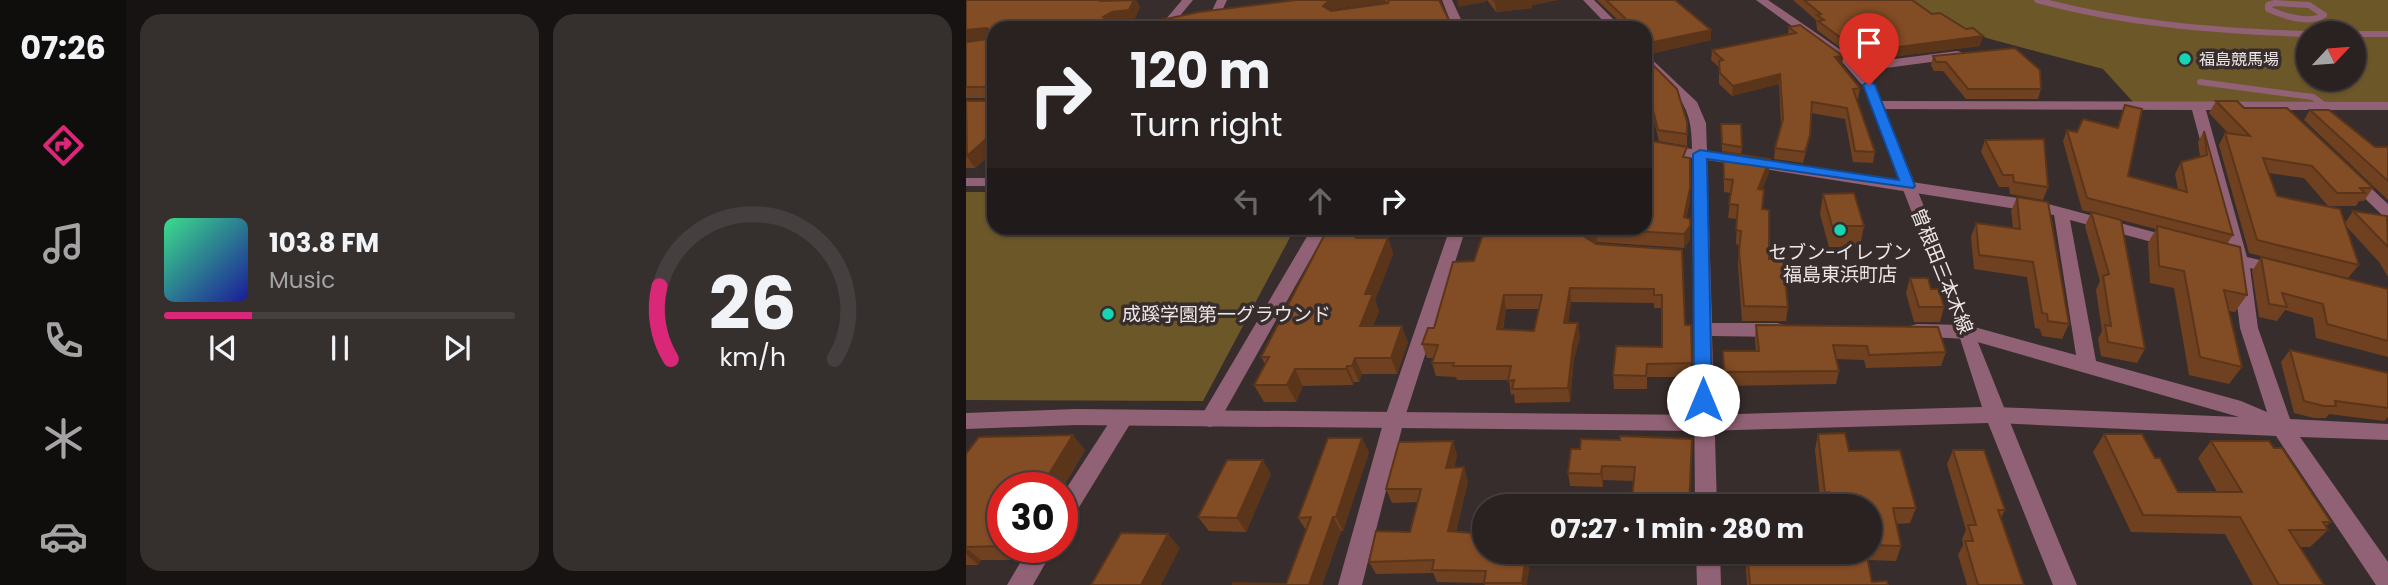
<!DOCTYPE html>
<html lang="en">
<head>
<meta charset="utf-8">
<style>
  :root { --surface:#292221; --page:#352f2e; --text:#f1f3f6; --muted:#a5a4a5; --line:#453f3f; --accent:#db2777 }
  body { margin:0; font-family:Poppins,"Noto Sans JP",sans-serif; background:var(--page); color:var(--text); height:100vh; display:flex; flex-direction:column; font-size:26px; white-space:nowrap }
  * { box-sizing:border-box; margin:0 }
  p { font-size:23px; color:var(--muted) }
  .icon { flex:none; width:38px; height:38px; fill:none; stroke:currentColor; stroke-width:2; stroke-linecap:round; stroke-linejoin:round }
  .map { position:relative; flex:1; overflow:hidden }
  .sheet { display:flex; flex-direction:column; gap:14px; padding:14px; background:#171312; width:840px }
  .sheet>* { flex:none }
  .guide { position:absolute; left:21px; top:21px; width:665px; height:214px; border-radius:21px; box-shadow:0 2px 5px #0004,0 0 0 2px var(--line); background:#292221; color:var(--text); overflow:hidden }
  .needle { width:46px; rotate:64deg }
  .buttons { position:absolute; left:1330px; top:21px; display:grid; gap:14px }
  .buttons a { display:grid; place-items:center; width:70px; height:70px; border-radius:50%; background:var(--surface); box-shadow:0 2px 5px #0004,0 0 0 2px var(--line); font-size:35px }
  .speed { position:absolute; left:21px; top:472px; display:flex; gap:14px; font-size:35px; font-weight:700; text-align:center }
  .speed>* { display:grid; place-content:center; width:91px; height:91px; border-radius:50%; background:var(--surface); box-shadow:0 2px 5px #0004,0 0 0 2px var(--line); line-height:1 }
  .speed .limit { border:10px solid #d22; background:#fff; color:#111 }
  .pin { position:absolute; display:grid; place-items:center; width:60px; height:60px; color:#fff; margin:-72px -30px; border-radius:50% 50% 50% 0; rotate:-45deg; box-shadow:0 0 7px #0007 }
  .pin .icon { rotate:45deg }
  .me { position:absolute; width:77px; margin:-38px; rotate:0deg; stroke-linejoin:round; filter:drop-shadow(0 0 5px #0008) }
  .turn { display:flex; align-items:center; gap:24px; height:147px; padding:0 28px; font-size:32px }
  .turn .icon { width:91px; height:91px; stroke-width:2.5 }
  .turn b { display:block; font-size:49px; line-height:60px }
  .lanes { display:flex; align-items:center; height:66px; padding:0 28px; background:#0003; justify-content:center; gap:35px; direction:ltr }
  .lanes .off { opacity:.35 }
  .sheet .card { flex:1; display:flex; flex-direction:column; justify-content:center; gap:10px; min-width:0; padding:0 24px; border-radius:21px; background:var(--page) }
  .sheet .dial { align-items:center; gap:0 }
  .dial svg { height:182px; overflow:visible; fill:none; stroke:var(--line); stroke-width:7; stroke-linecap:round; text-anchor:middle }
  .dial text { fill:var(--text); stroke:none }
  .song { display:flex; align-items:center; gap:21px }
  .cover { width:84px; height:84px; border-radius:10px; background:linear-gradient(135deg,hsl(150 70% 55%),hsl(240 70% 35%)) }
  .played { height:7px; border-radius:4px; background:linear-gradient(90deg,var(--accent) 25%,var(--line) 25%) }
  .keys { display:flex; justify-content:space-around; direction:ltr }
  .sheet .tiles { flex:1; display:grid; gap:14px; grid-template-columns:repeat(2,1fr) }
  .trip { position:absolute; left:506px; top:494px; width:410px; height:70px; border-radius:35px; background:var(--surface); box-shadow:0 2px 5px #0004,0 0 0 2px var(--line); font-weight:700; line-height:70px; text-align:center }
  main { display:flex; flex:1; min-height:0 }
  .dock { display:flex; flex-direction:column; width:126px; justify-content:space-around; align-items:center; background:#100e0d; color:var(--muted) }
  .dock .icon { width:49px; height:49px }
  .dock .selected { color:var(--accent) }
  .dock b { font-size:32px; color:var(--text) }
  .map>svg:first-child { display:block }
  .green { fill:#6c5729; fill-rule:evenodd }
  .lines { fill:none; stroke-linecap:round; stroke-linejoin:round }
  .service { stroke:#916175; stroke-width:6 }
  .minor { fill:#916175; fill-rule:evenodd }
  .tertiary { fill:#916175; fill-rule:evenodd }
  .wall { fill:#704120; fill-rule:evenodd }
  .shaded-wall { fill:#5b351a }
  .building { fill:#824c25; stroke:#5b351a; stroke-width:2; fill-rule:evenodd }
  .route { fill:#1a73e8; stroke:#114b97; stroke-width:2 }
  .poi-dot { fill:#16d5b3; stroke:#372d2c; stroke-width:2.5 }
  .labels { text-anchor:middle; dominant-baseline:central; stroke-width:7; stroke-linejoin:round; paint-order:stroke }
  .far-poi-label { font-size:16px; fill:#ede6e5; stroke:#372d2c; text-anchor:start }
  .poi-label { font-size:19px; fill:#ede6e5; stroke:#372d2c }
  .street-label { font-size:19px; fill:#ede6e5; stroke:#372d2c }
</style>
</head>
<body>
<main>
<nav class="dock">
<b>07:26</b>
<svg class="icon selected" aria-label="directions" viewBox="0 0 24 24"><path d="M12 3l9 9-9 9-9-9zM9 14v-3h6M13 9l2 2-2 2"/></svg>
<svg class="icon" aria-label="music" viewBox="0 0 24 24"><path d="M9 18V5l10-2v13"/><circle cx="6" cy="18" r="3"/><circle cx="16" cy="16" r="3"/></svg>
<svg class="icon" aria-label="phone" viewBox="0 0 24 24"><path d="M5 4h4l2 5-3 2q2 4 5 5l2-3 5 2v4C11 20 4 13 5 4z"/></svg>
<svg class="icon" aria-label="climate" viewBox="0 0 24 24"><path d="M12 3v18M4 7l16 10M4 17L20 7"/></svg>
<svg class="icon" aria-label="car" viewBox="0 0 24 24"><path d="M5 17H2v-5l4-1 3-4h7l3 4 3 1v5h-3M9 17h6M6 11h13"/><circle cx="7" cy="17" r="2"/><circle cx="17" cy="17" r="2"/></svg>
</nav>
<section class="sheet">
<div class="tiles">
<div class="card">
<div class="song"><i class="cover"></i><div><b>103.8 FM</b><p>Music</p></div></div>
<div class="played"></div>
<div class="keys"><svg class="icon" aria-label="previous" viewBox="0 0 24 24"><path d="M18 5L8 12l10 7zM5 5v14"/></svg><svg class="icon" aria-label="pause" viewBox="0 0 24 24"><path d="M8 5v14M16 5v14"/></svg><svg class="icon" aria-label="next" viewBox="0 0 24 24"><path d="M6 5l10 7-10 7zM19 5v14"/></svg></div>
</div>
<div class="card dial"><svg viewBox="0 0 100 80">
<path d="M14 69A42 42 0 1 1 86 69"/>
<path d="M14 69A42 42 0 0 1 9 37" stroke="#db2777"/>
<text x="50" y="56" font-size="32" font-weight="700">26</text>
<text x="50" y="72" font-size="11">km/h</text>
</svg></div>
</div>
</section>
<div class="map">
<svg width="1422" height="585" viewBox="0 0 1422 585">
  <rect width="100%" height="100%" fill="#372d2c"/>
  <g class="green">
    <path d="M 934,0 L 1422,0 L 1422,102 L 1168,103 L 1137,69 L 1024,39 L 988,27 ZM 1342,33 L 1388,33 L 1388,79 L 1342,79 Z"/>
    <polygon points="0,192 28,192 28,228 329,228 237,401 0,400"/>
  </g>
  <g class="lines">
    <g class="service">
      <path d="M 1071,0 C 1160,24 1250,31 1342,34"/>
      <path d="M 1309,3 L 1343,5 L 1358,15 C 1342,25 1318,16 1302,9 L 1302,5 Z"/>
      <polyline points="1388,34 1422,34"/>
      <polyline points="1234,82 1347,97 1359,106"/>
    </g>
    <g class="minor">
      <polygon points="216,0 227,0 208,23 200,23 200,19"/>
      <polygon points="251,0 261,0 254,15 249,18 244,15"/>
      <polygon points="476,0 486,0 499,28 487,28"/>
      <polygon points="617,0 628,0 656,28 644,28"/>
      <polygon points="991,51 995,52 995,58 890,72 884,68 890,64"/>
      <path d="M 679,53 L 731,102 L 740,123 L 741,151 L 1071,201 L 1214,239 L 1216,243 L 1214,247 L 1208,248 L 1104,220 L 1130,361 L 1275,401 L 1301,412 L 1274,328 L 1266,264 L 1250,260 L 1248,256 L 1256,251 L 1264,252 L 1226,110 L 912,109 L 905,105 L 912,101 L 1422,102 L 1422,110 L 1240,110 L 1281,257 L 1319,266 L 1321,270 L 1313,276 L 1284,268 L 1292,328 L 1324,419 L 1422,424 L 1422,440 L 1334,437 L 1422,562 L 1422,585 L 1410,585 L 1310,436 L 1029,423 L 1022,421 L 1019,415 L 1022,409 L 1029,407 L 1273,417 L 1001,339 L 944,336 L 942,331 L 944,326 L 951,324 L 1001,325 L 1110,355 L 1088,215 L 741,160 L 746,323 L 811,323 L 818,325 L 820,330 L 818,335 L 811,337 L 746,336 L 751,506 L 729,506 L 726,158 L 679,150 L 679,142 L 726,149 C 726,101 711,95 679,64 Z"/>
      <polygon points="1386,174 1391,175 1422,204 1422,217 1416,215 1381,181 1379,178 1381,175"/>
      <rect x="0" y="178" width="28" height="8"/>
      <polygon points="346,228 362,228 251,425 244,427 237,425 234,419 237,413"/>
      <polygon points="484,228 500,228 438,420 396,585 372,585 418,420"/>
      <polygon points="157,410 164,412 167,418 164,424 104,522 96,525 96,495 150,412"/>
      <polygon points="63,548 88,548 67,585 41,585"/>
      <polygon points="730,551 754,551 755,585 731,585"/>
    </g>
    <path class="tertiary" d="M 790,0 L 802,0 L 885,57 L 909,85 C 977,252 1041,419 1111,585 L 1087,585 L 1022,423 L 737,431 L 110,425 L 0,429 L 0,413 L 110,409 L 737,415 L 1016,407 L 992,332 L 897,86 L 877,63 Z"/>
  </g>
  <g class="wall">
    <path d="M 0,0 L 170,0 L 174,7 L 168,20 L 158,21 L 159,23 L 200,19 L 330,0 L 474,0 L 487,28 L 28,28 L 28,98 L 0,98 L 0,42 L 22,39 ZM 420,2 L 420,3 L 367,10 L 368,9 Z"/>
    <polygon points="521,0 592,0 566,5 566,8 530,12"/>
    <polygon points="631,0 709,0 745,30 745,40 684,54 679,50 679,28 655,23"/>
    <polygon points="827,0 946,0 966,14 1000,29 1014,46 892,61 851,30 850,20"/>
    <polygon points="823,27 877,56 876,66 894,88 892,99 890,99 909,152 907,163 887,162 879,119 845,113 842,145 837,163 808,159 809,148 815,124 813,84 766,96 753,84 753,67 745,60 746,50 822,34"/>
    <polygon points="967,56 1075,89 1072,99 1000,99 977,71 968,71 965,65"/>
    <polygon points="679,58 721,122 721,146 693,141 685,109 679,104"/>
    <polygon points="0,101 28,101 28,151 9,168 0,168"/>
    <polygon points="1250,101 1278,108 1407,188 1398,201 1393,201 1390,206 1362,206 1338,178 1302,173 1311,196 1379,223 1387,211 1422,217 1422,277 1413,262 1380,226 1393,265 1382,278 1283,253 1253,145 1259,133 1263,134 1243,113"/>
    <polygon points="1159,105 1162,176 1212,189 1209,174 1215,162 1234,157 1232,142 1238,131 1267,235 1261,244 1281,295 1269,312 1263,311 1276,367 1263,384 1223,375 1208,288 1184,283 1182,243 1190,229 1116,210 1097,141 1101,130 1111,132 1151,128"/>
    <polygon points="1344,110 1409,147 1422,147 1422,200 1338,120"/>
    <polygon points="755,124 776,147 775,154 756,151"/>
    <polygon points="1019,140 1082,187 1077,200 1044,194 1043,187 1033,187 1015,152"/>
    <polygon points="757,152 803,172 796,190 796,209 803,259 822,307 820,321 776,321 772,265 773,245 770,244 771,219 762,218 765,193 758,192"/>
    <path d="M 721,158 L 724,188 L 724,201 L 720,218 L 724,240 L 718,248 L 631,242 L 629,244 L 716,250 L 719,325 L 725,325 L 725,377 L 681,377 L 681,389 L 648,389 L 647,375 L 696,347 L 696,308 L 688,308 L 688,303 L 605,302 L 602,323 L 614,337 L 608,359 L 604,402 L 549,403 L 548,394 L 545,395 L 543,380 L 491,380 L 490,377 L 470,376 L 466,363 L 467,358 L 461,358 L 456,344 L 468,328 L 508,261 L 519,228 L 679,228 ZM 540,309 L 573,309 L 568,331 L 537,330 Z"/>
    <polygon points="857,194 898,226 894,247 863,247 854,214"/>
    <polygon points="1051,197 1103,324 1096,339 1076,336 1074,329 1069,328 1061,277 1008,269 1005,237 1010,223 1047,228 1045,211"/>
    <polygon points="1125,212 1179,349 1171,363 1135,356 1132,339 1136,331 1130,290 1134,281 1119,226"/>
    <polygon points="403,238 422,238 427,254 409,300 413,311 407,326 442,342 431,374 396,374 393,382 388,382 387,385 337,386 330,402 298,402 288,385 299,364 295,357"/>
    <polygon points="1295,257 1422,289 1422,357 1350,338 1347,318 1319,310 1311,321 1293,317 1286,271"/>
    <polygon points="944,278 965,289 978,307 974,322 948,322 940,293"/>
    <polygon points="790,325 980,352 975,366 900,368 898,360 870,359 873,371 870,384 757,386 757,351 790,351 789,339"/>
    <polygon points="1324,350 1422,373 1422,417 1418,421 1363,414 1360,418 1348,418 1328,413 1315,362"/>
    <polygon points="852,434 883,451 950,508 944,523 931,524 935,546 930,561 902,560 906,582 922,585 781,585 779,551 903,551 903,506 855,506 849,450"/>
    <polygon points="1138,434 1189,458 1212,492 1251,492 1232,458 1245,441 1308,448 1365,522 1360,526 1362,530 1344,547 1334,547 1358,585 1287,585 1259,534 1165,532 1127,452"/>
    <polygon points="654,440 723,506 667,506 668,481 637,480 637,487 604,486 602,473 614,449"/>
    <polygon points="119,450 96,489 96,488 37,488 37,548 62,548 53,560 15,560 12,565 0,565 0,454"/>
    <polygon points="987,450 1039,510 1035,518 1058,585 1001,585 992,555 997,545 996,539 1000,530 981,464"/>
    <polygon points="403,452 377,531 375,531 356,585 267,585 320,584 340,530 332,518"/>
    <polygon points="491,455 488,468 502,481 490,532 561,585 519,585 518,583 471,582 467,573 410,574 403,562 444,532 452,502 426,503 420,489"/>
    <polygon points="305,474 280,532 243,531 232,517"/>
  </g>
  <g class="shaded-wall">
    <polygon points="168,0 170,0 174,7 168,20 158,21 161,28 142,27 137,17"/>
    <polygon points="364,0 419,0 420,2 368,9 361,16 357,6"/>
    <polygon points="491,0 520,0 520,2 492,7"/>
    <polygon points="547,0 592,0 566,5 566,8 530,12 529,2"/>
    <polygon points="21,28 28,38 0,41 0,30"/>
    <polygon points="745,30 745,40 684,54 683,43"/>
    <polygon points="1017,36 1014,46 892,61 894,52"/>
    <polygon points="877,56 876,66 869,57"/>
    <polygon points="814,74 813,84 766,96 767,86"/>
    <polygon points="28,85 28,99 23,92"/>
    <polygon points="28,132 28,151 9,168 1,156"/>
    <polygon points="844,135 842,145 837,163 839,152"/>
    <polygon points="804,159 803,172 791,203 792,189"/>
    <polygon points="724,188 724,201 718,230 718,217"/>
    <polygon points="724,226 724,240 718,248 718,234"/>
    <polygon points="395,228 408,228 396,254 390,238"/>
    <polygon points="630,229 631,242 621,251 619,237"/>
    <polygon points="422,238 427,254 409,300 413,311 400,343 394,326 399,294"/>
    <polygon points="604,288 605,302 600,337 598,323"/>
    <polygon points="538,295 540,309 534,343 531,329"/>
    <polygon points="612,323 614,337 608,359 604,402 602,388 607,345"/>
    <polygon points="436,326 442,342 431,374 425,358"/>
    <polygon points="389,358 396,374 393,382 386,366"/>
    <polygon points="381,366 388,382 387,385 380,369"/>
    <polygon points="329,369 337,386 330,402 321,385"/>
    <polygon points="107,435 119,450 96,489 96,488 78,488 80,479"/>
    <polygon points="396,438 403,452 377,531 370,517"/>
    <polygon points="487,441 491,455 485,481 480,468"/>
    <polygon points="297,460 305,474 280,532 271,518"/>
    <polygon points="636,466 637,480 637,487 635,474"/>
    <polygon points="498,467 502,481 487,545 482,531"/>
    <polygon points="367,517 375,531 356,585 343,585"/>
    <polygon points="202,534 214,548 195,585 175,585"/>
    <polygon points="0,548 15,560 12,565 0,554"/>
    <polygon points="39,548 62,548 53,560"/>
    <polygon points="561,551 566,551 561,585 556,585"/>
  </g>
  <g class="building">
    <polygon points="0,0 134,0 134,1 168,0 163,10 146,12 137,17 140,20 157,20 156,23 200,19 233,12 330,0 364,0 357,6 365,11 422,3 423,0 473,0 487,28 28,28 28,85 23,92 21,87 0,87 0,42 22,39 24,31 21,28 0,30"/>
    <polygon points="527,0 547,0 529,2"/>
    <polygon points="640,0 709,0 745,30 683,43 679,40 679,28 634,28 663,22"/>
    <polygon points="838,0 946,0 966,14 974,13 1000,29 1007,28 1017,36 894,52 852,21 858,20 851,15 855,14"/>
    <polygon points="834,25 877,56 869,57 894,88 887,89 909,152 889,151 881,108 846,102 844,135 839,152 809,148 817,119 814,74 767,86 754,73 753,61 757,60 746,50 830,33 823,27"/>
    <polygon points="1049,48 1074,70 1075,89 1002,89 980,62 970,62 967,56"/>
    <polygon points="679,57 711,89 721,122 721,134 692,130 684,98 679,93"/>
    <polygon points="0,101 28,101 28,132 1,156"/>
    <polygon points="1250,101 1271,101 1278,108 1321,108 1407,188 1394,188 1399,193 1371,193 1346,166 1297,158 1311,196 1374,209 1393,265 1291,240 1259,133 1284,136"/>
    <polygon points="1159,105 1176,109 1162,176 1221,192 1215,162 1241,155 1238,131 1267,235 1121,198 1101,130 1111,132 1117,119 1152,128"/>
    <polygon points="1344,110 1363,110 1409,147 1422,147 1422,181"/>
    <polygon points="755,124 775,124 776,147 756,144"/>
    <polygon points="1078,139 1082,187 1048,182 1047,175 1037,175 1019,140"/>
    <path d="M 679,140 L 721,147 L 717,157 L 724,158 L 724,188 L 718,217 L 724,219 L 724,226 L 718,234 L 630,229 L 619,237 L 630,244 L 716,250 L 719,325 L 725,325 L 726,363 L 681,364 L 680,376 L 647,375 L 650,346 L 696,347 L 696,295 L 688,295 L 688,289 L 604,288 L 598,323 L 612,323 L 607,345 L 602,388 L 546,389 L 548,380 L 542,381 L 545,366 L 487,366 L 488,363 L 466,363 L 472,345 L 456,344 L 462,328 L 468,328 L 487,262 L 508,261 L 519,228 L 679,228 ZM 538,295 L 576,295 L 568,331 L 531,329 Z"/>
    <polygon points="757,152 804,159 792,189 798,190 796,209 803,210 803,259 817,259 822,307 778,306 773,251 775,231 770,230 772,205 763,204 767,180 758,179"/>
    <polygon points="888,193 898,226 866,226 857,194"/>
    <polygon points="1051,197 1082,202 1103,324 1082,321 1081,314 1076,313 1067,262 1013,255 1010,223 1054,229"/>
    <polygon points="1387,211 1421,216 1422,247"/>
    <polygon points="1125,212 1155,220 1179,349 1142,342 1139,325 1145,326 1137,276 1143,274"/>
    <polygon points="1191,226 1274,247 1281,295 1258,290 1276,367 1234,357 1218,271 1193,266"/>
    <polygon points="362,228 395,228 390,238 422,238 399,294 407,294 394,326 436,326 425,358 389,358 386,366 381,366 380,369 329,369 321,385 288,385 303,357 295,357"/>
    <polygon points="1295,257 1422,289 1422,341 1361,324 1357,304 1316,293 1321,307 1303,304"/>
    <polygon points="944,278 962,278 965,289 973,289 978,307 953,307"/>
    <polygon points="790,325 972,327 980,352 903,355 901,346 867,345 873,371 758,372 757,351 793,351"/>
    <polygon points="1324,350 1422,373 1422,408 1369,401 1370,406 1358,406 1338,401"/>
    <polygon points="879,433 883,451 934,450 950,508 927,508 935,546 903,545 903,506 865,506 863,492 859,493 852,434"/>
    <polygon points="1138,434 1176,434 1189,458 1194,458 1212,492 1276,492 1245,441 1303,441 1308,448 1316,448 1365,522 1357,522 1362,530 1323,530 1358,585 1313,585 1274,517 1177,515"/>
    <polygon points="107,435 80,479 80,486 78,488 37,488 37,546 0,547 0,454 13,437"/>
    <polygon points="654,436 726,439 723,506 688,506 689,501 666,500 669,467 636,466 635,474 602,473 605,449 614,449 615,439 654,440"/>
    <polygon points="362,438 396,438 370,517 367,517 343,585 267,585 267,583 320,584 345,517 332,518"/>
    <polygon points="487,441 480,468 498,467 482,531 518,534 518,551 561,551 556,583 518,583 520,571 466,570 468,560 403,562 410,531 444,532 455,489 420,489 433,442"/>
    <polygon points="987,450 1018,450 1039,510 1032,510 1058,585 1012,585 999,541 1007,541 1002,525 1010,525"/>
    <polygon points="261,460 297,460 271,518 232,517"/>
    <polygon points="155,533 202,534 175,585 125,585"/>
    <polygon points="781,551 900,551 906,582 921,581 922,585 784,585"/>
  </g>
  <polygon class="route" points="903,81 909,85 949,186 947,188 741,159 746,400 744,405 731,405 728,400 727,154 734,150 933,180 897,85"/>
  <g class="poi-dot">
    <circle cx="1219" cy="59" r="7"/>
    <circle cx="874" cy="230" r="7"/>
    <circle cx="142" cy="314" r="7"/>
  </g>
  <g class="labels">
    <g class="far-poi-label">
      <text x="1233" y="59">福島競馬場</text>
    </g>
    <g class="poi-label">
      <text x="874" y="252">セブン-イレブン<tspan x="874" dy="22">福島東浜町店</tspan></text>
      <text x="156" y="314" text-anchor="start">成蹊学園第一グラウンド</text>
    </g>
    <g class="street-label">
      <text transform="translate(976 271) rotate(68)">曽根田三本木線</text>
    </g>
  </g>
</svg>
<div class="buttons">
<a><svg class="needle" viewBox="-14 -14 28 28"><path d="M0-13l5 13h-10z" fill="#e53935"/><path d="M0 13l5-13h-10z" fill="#a5a4a5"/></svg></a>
</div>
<div class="speed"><div class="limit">30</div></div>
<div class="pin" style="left:903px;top:85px;background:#d93025"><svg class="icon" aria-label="arrive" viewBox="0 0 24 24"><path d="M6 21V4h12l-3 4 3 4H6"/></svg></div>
<svg class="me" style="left:737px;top:400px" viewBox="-20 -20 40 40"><circle r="19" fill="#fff"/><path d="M0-13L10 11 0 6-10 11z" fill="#1a73e8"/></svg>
<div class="trip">07:27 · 1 min · 280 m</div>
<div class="guide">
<div class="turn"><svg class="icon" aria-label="right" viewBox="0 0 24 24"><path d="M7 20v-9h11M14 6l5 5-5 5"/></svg><div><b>120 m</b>Turn right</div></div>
<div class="lanes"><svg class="icon off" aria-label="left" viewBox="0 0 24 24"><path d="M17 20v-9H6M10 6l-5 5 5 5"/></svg><svg class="icon off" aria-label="ahead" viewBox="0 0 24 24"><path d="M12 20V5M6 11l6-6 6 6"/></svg><svg class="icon" aria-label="right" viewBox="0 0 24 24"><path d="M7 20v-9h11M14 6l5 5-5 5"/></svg></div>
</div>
</div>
</main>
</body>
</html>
